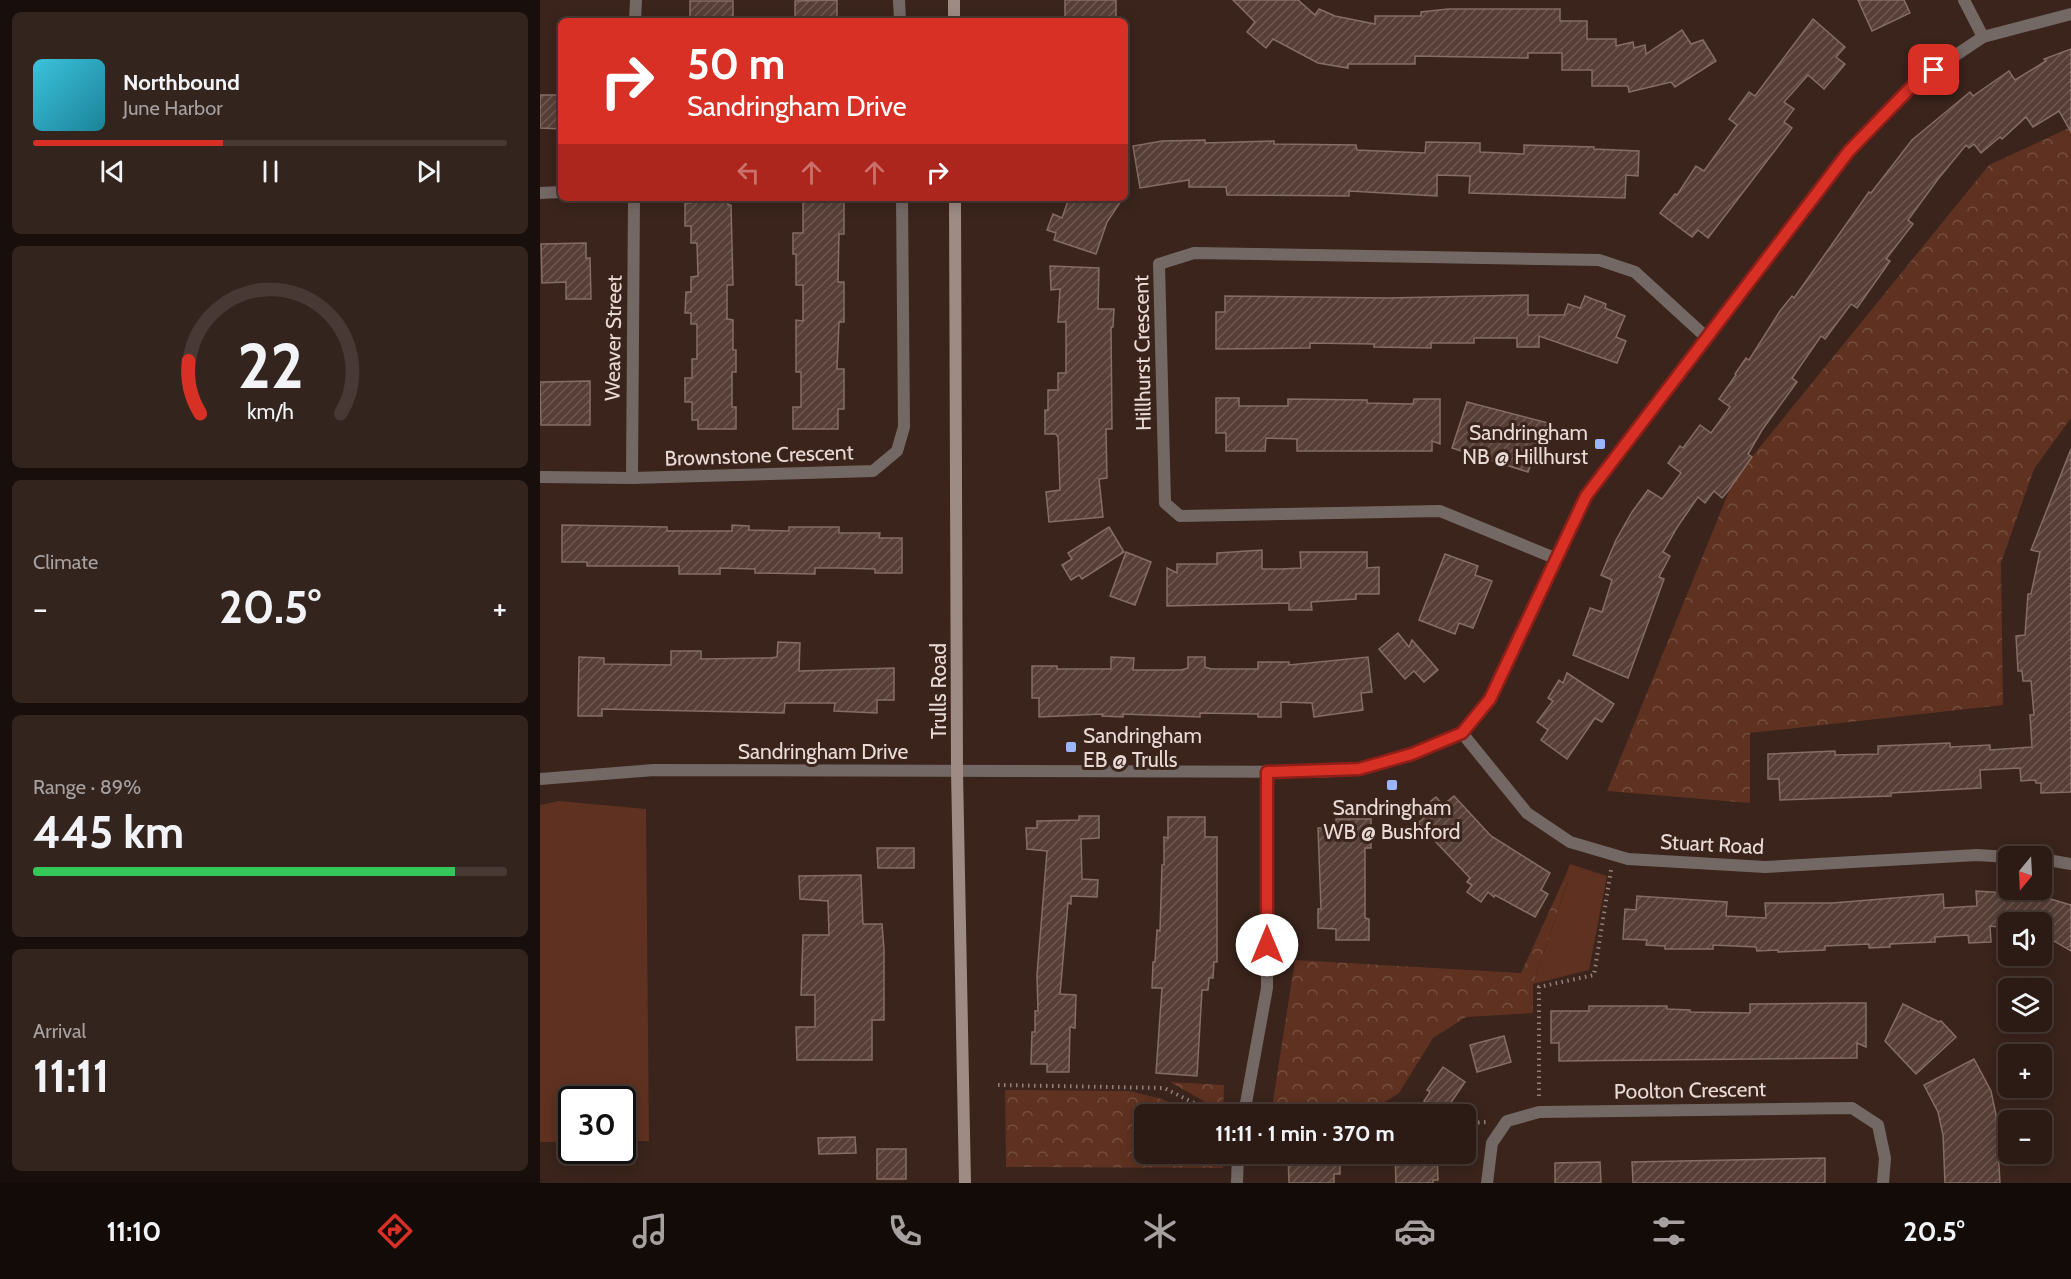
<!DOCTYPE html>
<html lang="en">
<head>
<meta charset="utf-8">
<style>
  :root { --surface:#2c1b15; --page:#34241e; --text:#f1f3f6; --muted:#a6a1a0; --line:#483934; --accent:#d93025 }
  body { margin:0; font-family:Cabin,sans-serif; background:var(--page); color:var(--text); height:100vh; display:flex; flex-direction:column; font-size:22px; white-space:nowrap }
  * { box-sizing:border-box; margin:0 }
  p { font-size:20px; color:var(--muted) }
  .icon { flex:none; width:33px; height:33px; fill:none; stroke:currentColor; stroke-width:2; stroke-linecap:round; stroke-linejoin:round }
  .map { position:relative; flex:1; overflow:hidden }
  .side { display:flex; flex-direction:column; gap:12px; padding:12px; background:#180f0c; width:540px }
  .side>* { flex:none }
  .guide { position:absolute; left:18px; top:18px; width:570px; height:183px; border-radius:9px; box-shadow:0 3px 15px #0003,0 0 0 2px var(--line); background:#d93025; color:#fff; overflow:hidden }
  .needle { width:39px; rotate:198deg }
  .buttons { position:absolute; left:1458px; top:846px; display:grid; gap:12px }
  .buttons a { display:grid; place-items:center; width:54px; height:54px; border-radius:9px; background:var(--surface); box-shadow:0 3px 15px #0003,0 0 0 2px var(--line); font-size:30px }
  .speed { position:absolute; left:18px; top:1086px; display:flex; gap:12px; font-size:30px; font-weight:700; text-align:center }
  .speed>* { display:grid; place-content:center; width:78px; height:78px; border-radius:50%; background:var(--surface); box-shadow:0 3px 15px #0003,0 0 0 2px var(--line); line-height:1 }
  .speed .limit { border:3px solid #111; border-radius:9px; background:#fff; color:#111 }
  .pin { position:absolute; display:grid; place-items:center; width:51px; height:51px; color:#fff; margin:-26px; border-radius:12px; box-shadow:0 3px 9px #0006 }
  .me { position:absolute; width:66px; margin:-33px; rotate:0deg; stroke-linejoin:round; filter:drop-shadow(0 0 4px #0008) }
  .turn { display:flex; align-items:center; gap:21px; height:126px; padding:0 30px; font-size:27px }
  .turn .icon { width:78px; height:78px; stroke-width:2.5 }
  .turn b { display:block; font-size:42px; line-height:51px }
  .lanes { display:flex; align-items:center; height:57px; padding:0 30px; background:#0003; justify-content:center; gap:30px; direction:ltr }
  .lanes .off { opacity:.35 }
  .big { font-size:45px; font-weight:700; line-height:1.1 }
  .side .tile { flex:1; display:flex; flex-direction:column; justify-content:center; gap:9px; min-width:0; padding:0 21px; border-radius:9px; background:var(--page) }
  .side .dial { align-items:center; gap:0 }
  .dial svg { height:156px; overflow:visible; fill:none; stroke:var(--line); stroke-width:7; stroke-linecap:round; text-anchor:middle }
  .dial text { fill:var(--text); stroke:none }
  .song { display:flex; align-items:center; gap:18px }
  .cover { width:72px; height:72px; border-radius:9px; background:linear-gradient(135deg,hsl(190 70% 55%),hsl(190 70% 35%)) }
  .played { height:6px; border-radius:3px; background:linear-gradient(90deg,var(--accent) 40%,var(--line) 40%) }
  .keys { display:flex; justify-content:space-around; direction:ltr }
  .heat { display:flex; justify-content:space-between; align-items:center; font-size:33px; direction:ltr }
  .charge { height:9px; border-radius:4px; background:linear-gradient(90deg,#34c759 89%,var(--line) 0) }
  .trip { position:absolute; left:594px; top:1104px; width:342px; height:60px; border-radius:9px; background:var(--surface); box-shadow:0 3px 15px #0003,0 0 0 2px var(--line); font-weight:700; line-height:60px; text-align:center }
  .dock { display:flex; height:96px; justify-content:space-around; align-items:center; background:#120b08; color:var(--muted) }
  .dock .icon { width:42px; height:42px }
  .dock .current { color:var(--accent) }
  .dock b { font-size:27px; color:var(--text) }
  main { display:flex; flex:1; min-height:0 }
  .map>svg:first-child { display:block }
  .grass { fill:#5f3120 }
  .forest { fill:url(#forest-crowns) }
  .building { fill:url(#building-hatch); stroke:#876d63; stroke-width:1.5 }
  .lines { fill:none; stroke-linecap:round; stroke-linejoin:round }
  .path { stroke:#95827c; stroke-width:4; stroke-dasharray:1.5 4.5; stroke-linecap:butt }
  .street { stroke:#746864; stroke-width:12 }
  .secondary { stroke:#9d8b84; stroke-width:12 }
  .route-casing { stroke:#8d1f18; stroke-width:15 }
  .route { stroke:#d93025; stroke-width:10 }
  .poi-dot { fill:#9cb4fd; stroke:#3a241c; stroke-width:2 }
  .labels { text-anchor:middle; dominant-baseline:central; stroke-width:6; stroke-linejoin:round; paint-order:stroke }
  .street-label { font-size:21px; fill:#e9dad5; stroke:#3a241c }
  .poi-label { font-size:21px; fill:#e9dad5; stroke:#3a241c; text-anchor:end }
</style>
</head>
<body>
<main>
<section class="side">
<div class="tile">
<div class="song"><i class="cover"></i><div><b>Northbound</b><p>June Harbor</p></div></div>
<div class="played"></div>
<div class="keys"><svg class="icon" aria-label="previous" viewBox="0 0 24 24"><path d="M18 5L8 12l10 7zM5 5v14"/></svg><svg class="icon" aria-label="pause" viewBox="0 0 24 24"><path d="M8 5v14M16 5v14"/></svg><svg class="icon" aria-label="next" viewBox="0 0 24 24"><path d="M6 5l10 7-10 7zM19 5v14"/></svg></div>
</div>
<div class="tile dial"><svg viewBox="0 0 100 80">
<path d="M14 69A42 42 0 1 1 86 69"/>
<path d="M14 69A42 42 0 0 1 8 42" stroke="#d93025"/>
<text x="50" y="56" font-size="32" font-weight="700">22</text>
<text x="50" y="72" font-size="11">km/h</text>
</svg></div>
<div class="tile"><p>Climate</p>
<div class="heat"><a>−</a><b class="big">20.5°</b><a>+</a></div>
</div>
<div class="tile"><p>Range · 89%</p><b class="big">445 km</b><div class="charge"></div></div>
<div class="tile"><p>Arrival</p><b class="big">11:11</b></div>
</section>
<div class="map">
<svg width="1531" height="1183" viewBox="0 0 1531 1183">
  <defs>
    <pattern id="forest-crowns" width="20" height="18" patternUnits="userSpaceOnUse" patternTransform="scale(1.5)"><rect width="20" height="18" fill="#5f3120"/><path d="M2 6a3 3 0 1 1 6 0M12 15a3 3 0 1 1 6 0" fill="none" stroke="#764e40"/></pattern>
    <pattern id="building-hatch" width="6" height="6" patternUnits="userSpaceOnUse" patternTransform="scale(1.5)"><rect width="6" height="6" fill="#573f37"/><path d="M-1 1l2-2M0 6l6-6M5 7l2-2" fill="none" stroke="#6f5a53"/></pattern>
  </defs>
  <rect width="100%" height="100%" fill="#3a241c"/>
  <g class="grass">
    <polygon points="19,801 106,809 109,1141 83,1141 82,1100 32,1100 31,1142 0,1142 0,805"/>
    <polygon points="1030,864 1067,876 1049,970 993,984 1028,882 1024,879"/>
  </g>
  <g class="forest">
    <polygon points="1531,127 1531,418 1494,469 1461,563 1463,705 1210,733 1210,803 1067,791 1194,479 1449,165"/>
    <polygon points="1024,879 1028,881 993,984 993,1013 926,1017 893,1038 859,1093 826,1114 731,1114 755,960 981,973"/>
    <polygon points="630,1082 684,1085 683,1112"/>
    <polygon points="465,1090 589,1091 622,1099 651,1114 604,1114 604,1154 683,1154 683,1168 466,1167"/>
  </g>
  <g class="building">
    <polygon points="297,0 297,21 255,21 255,1"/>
    <rect x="525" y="0" width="51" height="21"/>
    <polygon points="693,0 758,0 775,15 779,9 795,16 835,24 835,16 881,16 881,12 908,9 1020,9 1020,21 1047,21 1047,39 1076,39 1076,46 1093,42 1094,48 1105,45 1106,54 1142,30 1151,44 1163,40 1176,61 1135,87 1131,82 1089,92 1088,86 1052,86 1052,70 1022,70 1022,53 988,53 988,58 875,56 875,64 808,64 808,68 778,63 733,39 726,48 707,32 715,22"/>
    <polygon points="1318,0 1364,0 1370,13 1332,31"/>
    <rect x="150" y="1" width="43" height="20"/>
    <polygon points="1273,19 1305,47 1296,57 1305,64 1284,89 1268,75 1244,102 1254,109 1244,122 1252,128 1168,238 1158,230 1152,237 1120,213 1135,194 1137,195 1156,166 1164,171 1197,125 1189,119 1209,92 1215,96"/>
    <polygon points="1531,49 1531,132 1519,111 1493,127 1486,117 1462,139 1460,137 1441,153 1434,144 1429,148 1426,145 1398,179 1368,220 1373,224 1346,259 1350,261 1317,308 1311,304 1285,339 1281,336 1252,378 1257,382 1222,430 1208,454 1212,457 1188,491 1182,498 1174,491 1165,503 1158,497 1138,526 1123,552 1130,556 1119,577 1124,579 1088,678 1033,655 1050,608 1062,612 1072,580 1061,575 1076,540 1092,512 1108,490 1122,499 1141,473 1128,463 1140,446 1143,448 1160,425 1171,433 1190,407 1179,399 1196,375 1195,374 1206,358 1209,360 1240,311 1252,296 1254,298 1329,192 1331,193 1372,140 1430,92 1433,96 1469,71 1475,80 1506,61 1504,59"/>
    <polygon points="0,95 21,95 21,129 0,128"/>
    <polygon points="665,140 665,143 734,141 734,144 816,145 817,150 885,153 886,142 940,143 940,152 984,154 984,145 1054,147 1054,149 1099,151 1098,176 1086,175 1085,198 929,193 930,176 897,175 897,196 809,191 809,196 687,195 686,187 649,187 649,180 600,188 593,146 622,141"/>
    <polygon points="151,198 188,198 188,205 191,205 193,285 187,285 187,319 193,320 193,350 196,350 196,372 192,372 192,407 196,407 196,429 158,429 158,420 152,420 152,402 145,402 145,378 152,378 152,359 157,359 157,324 151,324 151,313 145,313 146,292 151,292 151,277 158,276 157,243 151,243 151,226 145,226 145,203 151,203"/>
    <polygon points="263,198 304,198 304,234 299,234 298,282 304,282 304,322 299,322 297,369 304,369 304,409 298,409 298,429 253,429 253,407 261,407 261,372 256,372 256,320 263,321 263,285 256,285 256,254 253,254 253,233 263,233"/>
    <polygon points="529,198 583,198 567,222 556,254 514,240 516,233 507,230 513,214 522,218"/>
    <polygon points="46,243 46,258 50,258 51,299 26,299 26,282 2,283 1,244"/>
    <polygon points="510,266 559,268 558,309 574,309 573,327 571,327 572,429 566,429 567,478 559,479 563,517 509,522 506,492 520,490 518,437 516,434 505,434 505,410 508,410 508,390 518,390 518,373 526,373 526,322 518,322 520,289 511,290"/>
    <polygon points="988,295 988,315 1024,315 1028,304 1040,308 1045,296 1066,304 1065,308 1085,316 1076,337 1086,341 1077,363 999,336 999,347 977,347 977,338 934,338 934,343 891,343 891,348 834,347 834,344 770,343 770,348 676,349 676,312 685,312 685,296 847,298"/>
    <polygon points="50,381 50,425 1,425 0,382"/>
    <polygon points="676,398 699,398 699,406 748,406 748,399 827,400 827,403 873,404 874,399 900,399 900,444 892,441 892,451 757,451 757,439 726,438 725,451 686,451 686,433 676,433"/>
    <polygon points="927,402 1012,424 1002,455 995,453 988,472 912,448"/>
    <polygon points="1531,449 1531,792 1501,793 1501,783 1496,783 1495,780 1481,781 1480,768 1440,770 1441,788 1351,793 1351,796 1240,800 1239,779 1228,779 1228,754 1295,751 1295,755 1338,754 1338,746 1410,743 1410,747 1450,745 1450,750 1492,747 1490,715 1494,715 1491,681 1483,681 1482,671 1478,671 1476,636 1485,635 1488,594 1491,594 1500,552 1491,550"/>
    <polygon points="22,525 127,527 127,531 192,531 192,525 209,526 209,530 249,531 249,527 299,527 299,533 340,533 339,538 362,538 362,573 335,573 335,569 299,568 275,568 275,574 215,573 215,569 180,568 180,574 139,574 139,566 47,566 47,562 22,562"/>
    <polygon points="569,527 584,552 542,579 539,575 531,580 522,565 532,559 528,553"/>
    <polygon points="722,550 722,569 741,569 761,568 760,552 827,552 827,568 839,567 839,594 816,594 816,599 771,602 772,610 749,610 749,603 627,606 627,568 637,573 637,564 677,564 677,553"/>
    <polygon points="586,552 611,562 595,605 570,596"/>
    <polygon points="905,554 938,566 935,575 952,581 933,628 919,623 915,634 879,620"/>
    <polygon points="858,633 869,647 872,640 898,670 884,682 874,671 865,679 839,649"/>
    <polygon points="238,642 260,643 259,671 354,668 354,700 337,700 337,713 294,711 295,703 245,703 244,713 62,709 62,716 38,716 39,657 64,658 64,664 131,665 131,651 161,651 161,659 230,658 237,657"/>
    <polygon points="571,657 594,658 593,670 641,670 648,668 648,657 665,657 665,667 671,669 718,669 718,662 749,662 749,665 828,657 832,692 821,693 823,710 774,717 772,703 741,702 741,717 718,717 718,714 660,713 660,717 583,714 583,717 562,716 563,714 499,717 499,698 492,698 492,666 517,666 517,669 571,669"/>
    <polygon points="1027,673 1074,704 1062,722 1055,718 1027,759 1001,740 1008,730 997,722 1013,701 1008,698 1019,680 1023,683"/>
    <polygon points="914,796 951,836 1010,873 1001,890 1008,894 995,917 955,895 954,897 948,892 941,902 927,892 932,885 927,882 930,878 878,823 884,818 878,811 896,797 903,805"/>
    <polygon points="539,816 559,816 559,838 541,839 542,879 558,880 557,897 531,896 531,904 528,903 520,994 536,995 535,1028 530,1027 529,1072 507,1072 507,1064 491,1064 492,1032 495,1032 495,1011 498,1011 497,975 507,851 487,849 486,828 497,828 497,821 539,820"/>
    <polygon points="628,817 665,817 665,837 677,837 677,962 674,962 673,978 669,978 668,990 662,990 657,1076 616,1073 622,988 612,988 613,962 615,962 617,930 620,931 622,865 624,865 624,837 628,838"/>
    <polygon points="796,819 831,819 831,848 825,848 825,918 829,919 829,940 796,940 796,929 778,928 778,909 781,909 778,828 796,828"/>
    <polygon points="337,848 374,848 374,868 338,868"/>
    <polygon points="321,875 323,924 342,924 344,949 344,1020 332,1020 332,1060 257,1060 256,1027 275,1027 275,995 261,995 263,935 289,935 288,901 260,899 259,876"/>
    <polygon points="1436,891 1497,895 1531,905 1531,951 1502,934 1502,922 1468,922 1468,928 1450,926 1451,942 1429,943 1428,935 1395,937 1395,942 1350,944 1350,947 1329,948 1329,944 1285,946 1285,950 1238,952 1238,950 1217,951 1216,947 1173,945 1173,949 1125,949 1125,946 1106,945 1107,940 1083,939 1085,909 1096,910 1097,896 1187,902 1186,916 1226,918 1225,903 1292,903 1403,894 1404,908 1437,906"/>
    <polygon points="1305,1003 1326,1003 1326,1047 1317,1043 1317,1058 1019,1061 1019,1043 1011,1043 1011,1011 1049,1011 1049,1006 1127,1006 1127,1009 1150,1010 1150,1012 1210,1013 1210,1004"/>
    <polygon points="1363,1004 1399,1022 1401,1021 1416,1037 1376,1074 1345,1041"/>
    <polygon points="964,1036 971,1062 937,1072 930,1045"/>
    <polygon points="1434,1059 1451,1091 1456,1115 1460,1183 1405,1183 1403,1135 1398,1112 1384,1085"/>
    <polygon points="903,1067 925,1082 903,1114 884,1101 890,1092 887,1090"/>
    <polygon points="315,1137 316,1153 279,1154 278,1138"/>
    <rect x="337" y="1149" width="29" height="30"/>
    <polygon points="748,1154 800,1155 800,1174 794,1174 794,1183 749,1183"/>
    <polygon points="855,1154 897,1154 898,1180 893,1180 893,1183 856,1183"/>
    <polygon points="1285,1158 1285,1183 1093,1183 1092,1162"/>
    <polygon points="1060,1162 1061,1183 1015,1183 1015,1163"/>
  </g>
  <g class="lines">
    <g class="path">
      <polyline points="458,1085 624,1088 676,1114"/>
      <polyline points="999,1096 999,987 1054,975 1071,870"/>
      <polyline points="926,1123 948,1122"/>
    </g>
    <g class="street">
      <polyline points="359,0 360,21"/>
      <polyline points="1424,0 1443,37"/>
      <polyline points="95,21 96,0"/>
      <polyline points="0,193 21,192"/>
      <polyline points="0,477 92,478 333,471 357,451 364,427 362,198"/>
      <polyline points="92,478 94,198"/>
      <polyline points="1017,559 900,511 640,516 625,503 619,264 654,253 1059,260 1095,272 1166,337"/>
      <polyline points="922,733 987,813 1030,842 1088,859 1225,867 1437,855 1468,857"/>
      <polyline points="0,779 114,770 779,772 819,769 871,754 922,733 950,699 1046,496 1309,151 1377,81 1443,37 1531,14"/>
      <polyline points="1502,859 1531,864"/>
      <polyline points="704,1114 727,988 727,772"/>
      <polyline points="697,1183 698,1154"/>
      <polyline points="947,1183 952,1143 967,1121 999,1112 1312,1108 1338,1125 1345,1158 1343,1183"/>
    </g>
    <g class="secondary">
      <polyline points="414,0 414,21"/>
      <polyline points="415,198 417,771 425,1183"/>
    </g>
  </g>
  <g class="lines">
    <g class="route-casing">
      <polyline id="route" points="727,945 727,772 819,769 872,754 922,733 950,699 1046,496 1309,151 1377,81 1394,70"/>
    </g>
    <use href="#route" class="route"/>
  </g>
  <g class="poi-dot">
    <rect x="1054" y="438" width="12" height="12" rx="3"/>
    <rect x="525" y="741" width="12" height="12" rx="3"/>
    <rect x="846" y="779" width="12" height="12" rx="3"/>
  </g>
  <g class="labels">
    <g class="street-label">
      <text transform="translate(73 338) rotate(-89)">Weaver Street</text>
      <text transform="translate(602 353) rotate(-91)">Hillhurst Crescent</text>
      <text transform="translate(219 455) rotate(-2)">Brownstone Crescent</text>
      <text transform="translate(398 691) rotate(-90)">Trulls Road</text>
      <text x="283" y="751">Sandringham Drive</text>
      <text transform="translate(1172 844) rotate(3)">Stuart Road</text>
      <text transform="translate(1150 1090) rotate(-1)">Poolton Crescent</text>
    </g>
    <g class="poi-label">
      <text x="1048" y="432">Sandringham<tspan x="1048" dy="24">NB @ Hillhurst</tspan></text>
      <text x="543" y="735" text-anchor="start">Sandringham<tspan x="543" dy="24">EB @ Trulls</tspan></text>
      <text x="852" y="807" text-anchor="middle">Sandringham<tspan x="852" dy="24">WB @ Bushford</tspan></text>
    </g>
  </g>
</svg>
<div class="buttons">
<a><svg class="needle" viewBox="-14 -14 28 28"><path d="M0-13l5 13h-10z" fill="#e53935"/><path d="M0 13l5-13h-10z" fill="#a6a1a0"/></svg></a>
<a><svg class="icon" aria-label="sound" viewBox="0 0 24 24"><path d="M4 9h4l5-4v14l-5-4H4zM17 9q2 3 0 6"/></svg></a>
<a><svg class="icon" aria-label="layers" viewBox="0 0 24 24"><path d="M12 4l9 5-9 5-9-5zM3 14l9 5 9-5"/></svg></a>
<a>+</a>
<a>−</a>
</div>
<div class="speed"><div class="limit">30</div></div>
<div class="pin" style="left:1394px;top:70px;background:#d93025"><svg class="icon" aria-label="arrive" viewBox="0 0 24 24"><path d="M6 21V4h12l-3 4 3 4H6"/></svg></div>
<svg class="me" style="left:727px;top:945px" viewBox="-20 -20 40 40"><circle r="19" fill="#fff"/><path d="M0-13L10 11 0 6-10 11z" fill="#d93025"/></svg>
<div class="trip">11:11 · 1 min · 370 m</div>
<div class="guide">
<div class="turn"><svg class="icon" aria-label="right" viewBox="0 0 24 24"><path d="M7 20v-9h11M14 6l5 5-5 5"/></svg><div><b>50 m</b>Sandringham Drive</div></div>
<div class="lanes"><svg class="icon off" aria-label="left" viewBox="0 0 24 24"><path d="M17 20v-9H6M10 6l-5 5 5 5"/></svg><svg class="icon off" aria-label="ahead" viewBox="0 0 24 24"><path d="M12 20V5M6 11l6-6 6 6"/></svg><svg class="icon off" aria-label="ahead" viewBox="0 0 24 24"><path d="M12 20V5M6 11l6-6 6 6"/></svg><svg class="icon" aria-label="right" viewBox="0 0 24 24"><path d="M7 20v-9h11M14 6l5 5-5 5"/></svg></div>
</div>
</div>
</main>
<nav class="dock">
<b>11:10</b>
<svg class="icon current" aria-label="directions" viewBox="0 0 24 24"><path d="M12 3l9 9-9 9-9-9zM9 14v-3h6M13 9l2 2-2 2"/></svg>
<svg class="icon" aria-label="music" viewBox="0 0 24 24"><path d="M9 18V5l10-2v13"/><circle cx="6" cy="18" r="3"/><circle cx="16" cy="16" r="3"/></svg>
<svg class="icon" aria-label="phone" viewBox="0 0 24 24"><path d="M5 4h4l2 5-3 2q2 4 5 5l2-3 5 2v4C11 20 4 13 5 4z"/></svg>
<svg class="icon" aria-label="climate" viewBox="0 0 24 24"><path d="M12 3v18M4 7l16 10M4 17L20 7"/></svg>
<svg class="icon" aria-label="car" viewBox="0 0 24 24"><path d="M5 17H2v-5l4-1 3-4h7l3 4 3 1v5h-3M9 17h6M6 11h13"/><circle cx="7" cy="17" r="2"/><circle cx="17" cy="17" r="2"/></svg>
<svg class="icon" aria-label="filters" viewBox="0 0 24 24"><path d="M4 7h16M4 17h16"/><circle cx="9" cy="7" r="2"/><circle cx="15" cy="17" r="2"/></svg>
<b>20.5°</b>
</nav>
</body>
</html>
